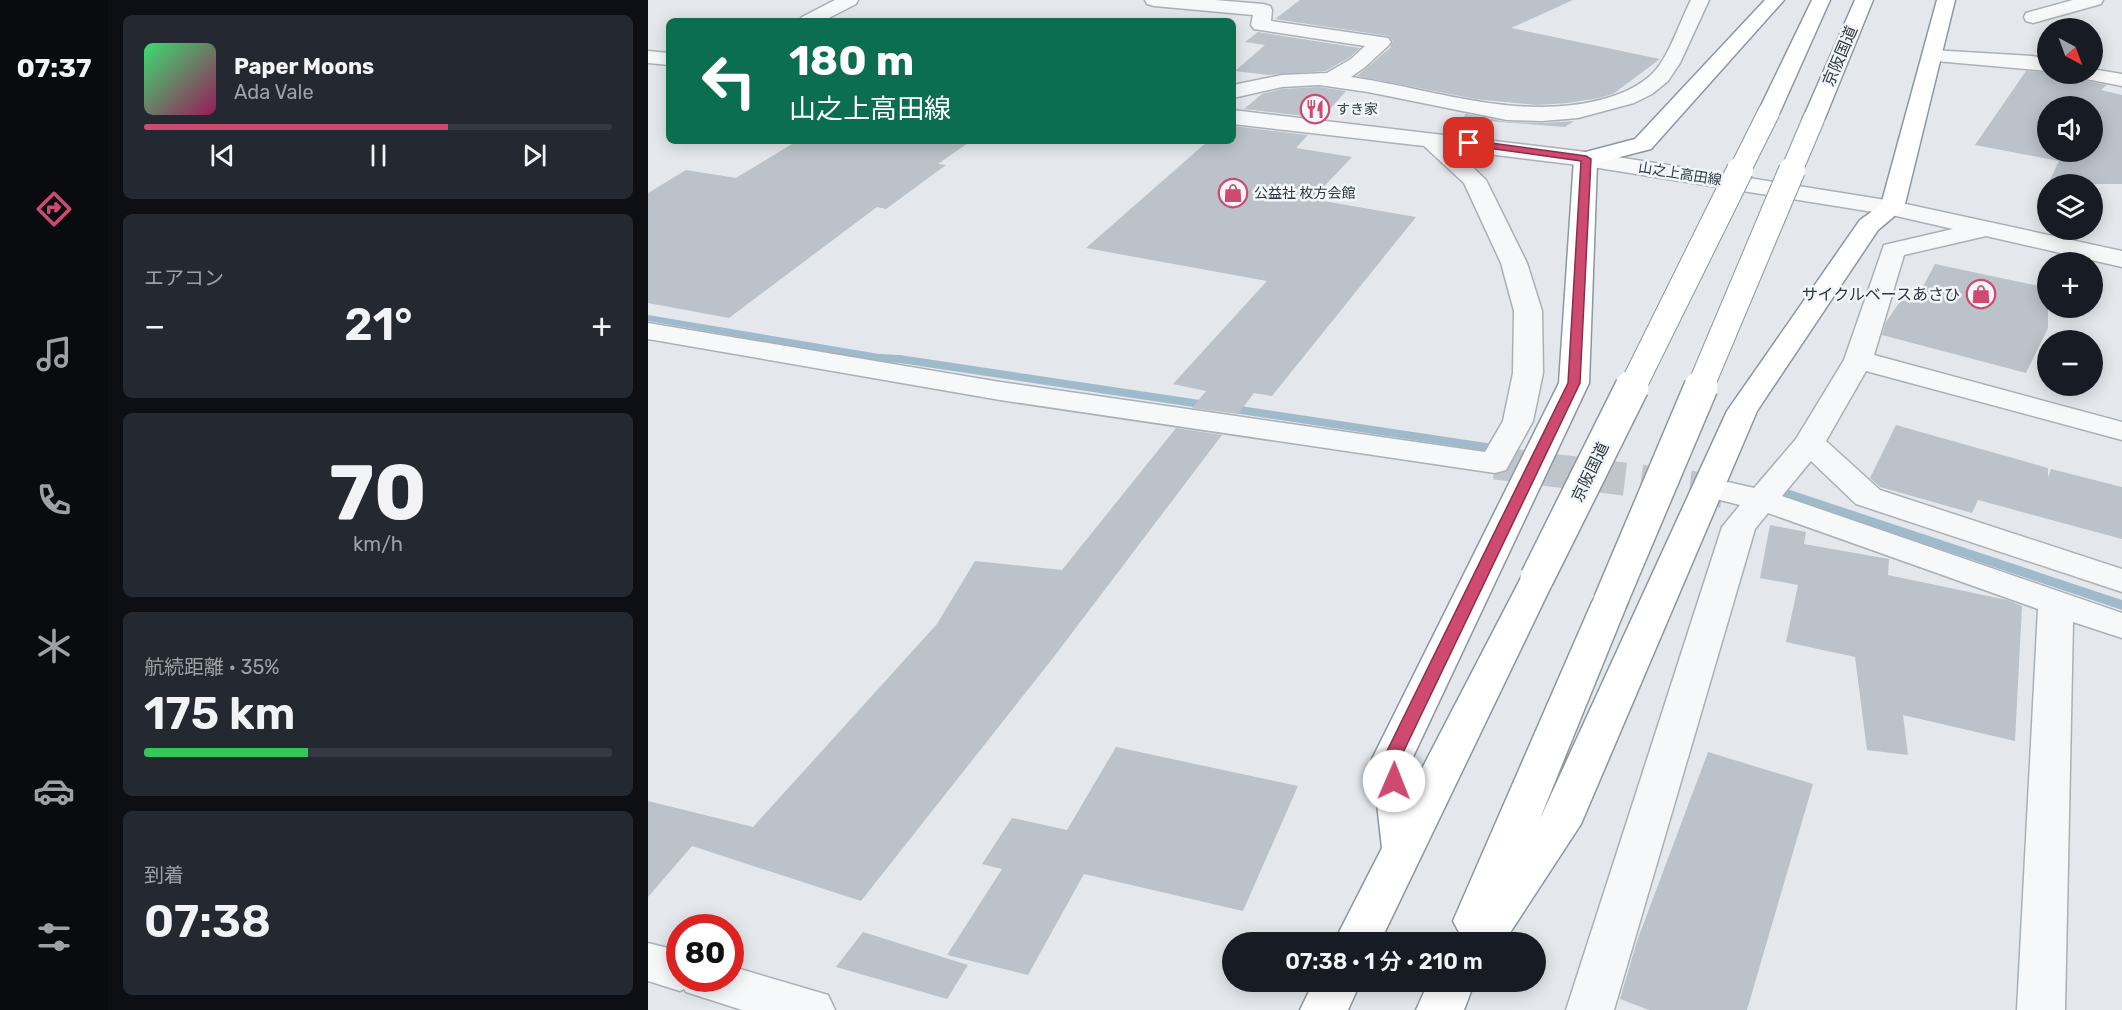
<!DOCTYPE html>
<html lang="ja">
<head>
<meta charset="utf-8">
<style>
  :root { --surface:#171b24; --page:#242831; --text:#f1f3f6; --muted:#9ea1a6; --line:#363941; --accent:#cf4a71 }
  body { margin:0; font-family:Rubik,"Noto Sans JP",sans-serif; background:var(--page); color:var(--text); height:100vh; display:flex; flex-direction:column; font-size:22px; white-space:nowrap }
  * { box-sizing:border-box; margin:0 }
  p { font-size:20px; color:var(--muted) }
  .icon { flex:none; width:33px; height:33px; fill:none; stroke:currentColor; stroke-width:2; stroke-linecap:round; stroke-linejoin:round }
  .map { position:relative; flex:1; overflow:hidden }
  .sheet { display:flex; flex-direction:column; gap:15px; padding:15px; background:#0d0f14; width:540px }
  .sheet>* { flex:none }
  .hud { position:absolute; left:18px; top:18px; width:570px; height:126px; border-radius:9px; box-shadow:0 3px 15px #0003; background:#0b6e4f; color:#fff; overflow:hidden }
  .needle { width:39px; rotate:139deg }
  .tools { position:absolute; left:1389px; top:18px; display:grid; gap:12px }
  .tools a { display:grid; place-items:center; width:66px; height:66px; border-radius:50%; background:var(--surface); box-shadow:0 3px 15px #0003; font-size:30px }
  .speed { position:absolute; left:18px; top:914px; display:flex; gap:12px; font-size:30px; font-weight:700; text-align:center }
  .speed>* { display:grid; place-content:center; width:78px; height:78px; border-radius:50%; background:var(--surface); box-shadow:0 3px 15px #0003; line-height:1 }
  .speed .limit { border:9px solid #d22; background:#fff; color:#111 }
  .pin { position:absolute; display:grid; place-items:center; width:51px; height:51px; color:#fff; margin:-26px; border-radius:12px; box-shadow:0 3px 9px #0006 }
  .me { position:absolute; width:66px; margin:-33px; rotate:1deg; stroke-linejoin:round; filter:drop-shadow(0 0 4px #0008) }
  .turn { display:flex; align-items:center; gap:21px; height:126px; padding:0 24px; font-size:27px }
  .turn .icon { width:78px; height:78px; stroke-width:2.5 }
  .turn b { display:block; font-size:42px; line-height:51px }
  .big { font-size:45px; font-weight:600; line-height:1.1 }
  .sheet .tile { flex:1; display:flex; flex-direction:column; justify-content:center; gap:9px; min-width:0; padding:0 21px; border-radius:9px; background:var(--page) }
  .sheet .dial { align-items:center; gap:0 }
  .dial b { font-size:78px; line-height:1 }
  .song { display:flex; align-items:center; gap:18px }
  .cover { width:72px; height:72px; border-radius:9px; background:linear-gradient(135deg,hsl(140 70% 55%),hsl(330 70% 35%)) }
  .played { height:6px; border-radius:3px; background:linear-gradient(90deg,var(--accent) 65%,var(--line) 65%) }
  .keys { display:flex; justify-content:space-around; direction:ltr }
  .heat { display:flex; justify-content:space-between; align-items:center; font-size:33px; direction:ltr }
  .charge { height:9px; border-radius:4px; background:linear-gradient(90deg,#34c759 35%,var(--line) 0) }
  .trip { position:absolute; left:574px; top:932px; width:324px; height:60px; border-radius:30px; background:var(--surface); box-shadow:0 3px 15px #0003; font-weight:600; line-height:60px; text-align:center }
  main { display:flex; flex:1; min-height:0 }
  .tab-bar { display:flex; flex-direction:column; width:108px; justify-content:space-around; align-items:center; background:#090b0e; color:var(--muted) }
  .tab-bar .icon { width:42px; height:42px }
  .tab-bar .current { color:var(--accent) }
  .tab-bar b { font-size:27px; color:var(--text) }
  .map>svg:first-child { display:block }
  .lines { fill:none; stroke-linecap:round; stroke-linejoin:round }
  .stream { fill:#9fbbcb; fill-rule:evenodd }
  .building { fill:#bbc2c9; fill-rule:evenodd }
  .minor-tunnel { stroke:#bfc5ca; stroke-width:33; stroke-dasharray:33 16; stroke-linecap:butt }
  .minor-casing { stroke:#a9b0b6; stroke-width:3 }
  .highway-casing { stroke:#8b97a2; stroke-width:3 }
  .minor { fill:#f6f8fa; fill-rule:evenodd }
  .highway { fill:#fff; fill-rule:evenodd }
  .highway-bridge-far2-casing { stroke:#8b97a2; stroke-width:23; stroke-linecap:butt }
  .highway-bridge-far1-casing { stroke:#8b97a2; stroke-width:28; stroke-linecap:butt }
  .highway-bridge-casing { stroke:#8b97a2; stroke-width:36; stroke-linecap:butt }
  .highway-bridge-far2 { stroke:#fff; stroke-width:21 }
  .highway-bridge-far1 { stroke:#fff; stroke-width:26 }
  .highway-bridge { stroke:#fff; stroke-width:33 }
  .route { fill:#cf4a71; stroke:#873049; stroke-width:1.5 }
  .labels { text-anchor:middle; dominant-baseline:central; stroke-width:5; stroke-linejoin:round; paint-order:stroke }
  .far-poi-label { font-size:14px; fill:#2b3844; stroke:#f3f6f9; text-anchor:start }
  .far-street-label { font-size:14px; fill:#2b3844; stroke:#f3f6f9 }
  .street-label { font-size:16px; fill:#2b3844; stroke:#f3f6f9 }
  .poi-label { font-size:16px; fill:#2b3844; stroke:#f3f6f9; text-anchor:end }
</style>
</head>
<body>
<main>
<nav class="tab-bar">
<b>07:37</b>
<svg class="icon current" aria-label="directions" viewBox="0 0 24 24"><path d="M12 3l9 9-9 9-9-9zM9 14v-3h6M13 9l2 2-2 2"/></svg>
<svg class="icon" aria-label="music" viewBox="0 0 24 24"><path d="M9 18V5l10-2v13"/><circle cx="6" cy="18" r="3"/><circle cx="16" cy="16" r="3"/></svg>
<svg class="icon" aria-label="phone" viewBox="0 0 24 24"><path d="M5 4h4l2 5-3 2q2 4 5 5l2-3 5 2v4C11 20 4 13 5 4z"/></svg>
<svg class="icon" aria-label="climate" viewBox="0 0 24 24"><path d="M12 3v18M4 7l16 10M4 17L20 7"/></svg>
<svg class="icon" aria-label="car" viewBox="0 0 24 24"><path d="M5 17H2v-5l4-1 3-4h7l3 4 3 1v5h-3M9 17h6M6 11h13"/><circle cx="7" cy="17" r="2"/><circle cx="17" cy="17" r="2"/></svg>
<svg class="icon" aria-label="filters" viewBox="0 0 24 24"><path d="M4 7h16M4 17h16"/><circle cx="9" cy="7" r="2"/><circle cx="15" cy="17" r="2"/></svg>
</nav>
<section class="sheet">
<div class="tile">
<div class="song"><i class="cover"></i><div><b>Paper Moons</b><p>Ada Vale</p></div></div>
<div class="played"></div>
<div class="keys"><svg class="icon" aria-label="previous" viewBox="0 0 24 24"><path d="M18 5L8 12l10 7zM5 5v14"/></svg><svg class="icon" aria-label="pause" viewBox="0 0 24 24"><path d="M8 5v14M16 5v14"/></svg><svg class="icon" aria-label="next" viewBox="0 0 24 24"><path d="M6 5l10 7-10 7zM19 5v14"/></svg></div>
</div>
<div class="tile"><p>エアコン</p>
<div class="heat"><a>−</a><b class="big">21°</b><a>+</a></div>
</div>
<div class="tile dial"><b>70</b><p>km/h</p></div>
<div class="tile"><p>航続距離 · 35%</p><b class="big">175 km</b><div class="charge"></div></div>
<div class="tile"><p>到着</p><b class="big">07:38</b></div>
</section>
<div class="map">
<svg width="1474" height="1010" viewBox="0 0 1474 1010">
  <rect width="100%" height="100%" fill="#e4e8ec"/>
  <g class="lines">
    <g class="stream">
      <polygon points="0,315 231,354 252,355 845,444 851,448 845,452 252,363 231,362 0,321"/>
      <polygon points="1139,489 1474,600 1474,610 1134,496 1132,493"/>
    </g>
  </g>
  <g class="building">
    <polygon points="652,0 925,0 863,28 1012,59 965,94 951,98 920,103 889,105 827,99 709,76 742,48 745,41 740,36 627,19"/>
    <polygon points="610,32 712,48 702,57 678,71 621,75 587,71 617,45 597,42"/>
    <path d="M 1378,71 L 1428,74 L 1433,80 L 1459,85 L 1453,90 L 1474,95 L 1474,184 L 1400,184 L 1411,161 L 1327,145 ZM 1400,106 L 1444,106 L 1444,152 L 1400,152 Z"/>
    <polygon points="671,87 698,91 674,118 596,109 614,94 634,89"/>
    <polygon points="818,114 859,122 894,123 926,121 917,127 813,119"/>
    <polygon points="585,126 660,135 648,148 704,157 664,199 768,217 624,396 606,393 590,414 544,408 558,391 525,384 619,281 438,248 560,141 585,141"/>
    <polygon points="149,141 323,141 290,164 298,165 238,209 229,207 81,318 0,303 0,193 38,170 88,178"/>
    <polygon points="1287,264 1400,288 1400,328 1378,373 1234,335 1238,322 1253,300 1266,303"/>
    <polygon points="1248,425 1400,468 1400,478 1403,469 1474,487 1474,539 1330,500 1324,513 1232,487 1222,478"/>
    <polygon points="528,428 574,435 405,658 213,901 44,846 0,897 0,801 105,827 289,624 327,561 414,570"/>
    <polygon points="1122,525 1158,532 1156,544 1241,559 1240,575 1359,600 1374,606 1367,741 1255,715 1260,755 1219,750 1207,657 1138,642 1150,585 1112,578"/>
    <polygon points="468,747 650,786 595,911 436,874 380,975 299,955 354,869 334,864 364,818 419,830"/>
    <polygon points="1060,752 1165,784 1099,1010 1001,1010 972,999 989,941"/>
    <polygon points="215,932 320,965 299,999 188,967"/>
  </g>
  <g class="lines">
    <polyline class="minor-tunnel" points="847,463 1080,492"/>
    <g class="minor-casing">
      <g id="minor">
        <polygon points="187,0 210,0 208,4 175,21 151,21 154,17"/>
        <path d="M 497,0 L 567,0 L 615,4 L 622,6 L 624,10 L 623,21 L 740,38 L 743,42 L 740,46 L 717,67 L 703,77 C 786,89 867,121 952,100 C 971,95 991,87 1005,73 C 1021,57 1032,21 1043,0 L 1061,0 L 1032,63 L 1020,81 L 1004,94 L 986,103 L 930,118 L 894,121 L 859,120 L 720,92 L 671,85 L 634,87 L 585,98 L 585,85 L 634,75 L 679,73 L 703,59 L 717,46 L 606,29 L 603,25 L 605,15 L 506,6 L 499,4 Z"/>
        <polygon points="1425,0 1455,0 1453,4 1385,23 1378,21 1376,17 1378,13"/>
        <polygon points="1284,50 1384,56 1400,59 1400,71 1277,60 1274,56 1277,52"/>
        <polygon points="0,51 21,53 21,65 0,63"/>
        <polygon points="1444,69 1474,74 1474,86 1433,78 1430,74 1444,74"/>
        <polygon points="585,110 938,152 1244,201 1474,251 1474,267 1338,236 1256,255 1226,355 1474,422 1474,440 1218,371 1178,441 1232,490 1474,569 1474,592 1208,504 1163,461 1134,496 1474,613 1474,638 1425,622 1417,1010 1369,1010 1390,609 1120,513 1107,529 966,1010 918,1010 1074,527 1092,505 1068,499 1064,492 1068,485 1080,482 1106,488 1148,439 1196,360 1236,245 1305,229 1244,215 938,166 807,150 838,180 879,263 894,311 895,373 885,421 858,470 847,473 352,400 0,339 0,323 352,382 837,452 855,421 865,373 866,311 853,263 816,183 776,146 585,124"/>
        <polygon points="0,943 32,951 32,978 82,978 82,966 180,995 187,1010 94,1010 38,992 36,989 32,991 0,981"/>
      </g>
    </g>
    <g class="highway-casing">
      <g id="highway">
        <polygon points="1117,0 1136,0 1003,149 949,163 941,383 764,759 767,782 877,570 889,567 901,570 907,578 732,942 686,942 734,848 724,759 911,383 926,159 930,154 987,139"/>
        <polygon points="1164,0 1182,0 1132,112 1129,117 1121,118 1113,117 1110,112"/>
        <polygon points="1207,0 1225,0 1177,118 1174,123 1166,125 1158,123 1155,118"/>
        <polygon points="1289,0 1307,0 1256,208 1230,230 1109,411 933,824 856,942 808,942 812,934 805,921 944,602 949,594 962,590 975,594 980,602 891,821 1079,411 1212,220 1233,205"/>
        <polygon points="666,981 713,981 700,1010 652,1010"/>
        <polygon points="781,981 827,981 816,1010 768,1010"/>
      </g>
    </g>
    <use href="#minor" class="minor"/>
    <use href="#highway" class="highway"/>
    <g class="highway-bridge-far2-casing">
      <g id="highway-bridge-far2">
        <polyline points="1091,172 1121,112"/>
        <polyline points="1143,172 1166,118"/>
      </g>
    </g>
    <g class="highway-bridge-far1-casing">
      <g id="highway-bridge-far1">
        <polyline points="984,388 1092,170"/>
        <polyline points="1052,388 1144,170"/>
      </g>
    </g>
    <g class="highway-bridge-casing">
      <g id="highway-bridge">
        <polyline points="889,578 984,387"/>
        <polyline points="962,602 1053,387"/>
      </g>
    </g>
    <use href="#highway-bridge-far2" class="highway-bridge-far2"/>
    <use href="#highway-bridge-far1" class="highway-bridge-far1"/>
    <use href="#highway-bridge" class="highway-bridge"/>
  </g>
  <polygon class="route" points="821,140 938,156 943,159 932,383 752,759 755,781 752,786 746,787 740,786 735,759 920,383 933,161 818,145 818,141"/>
  <defs>
    <g id="restaurant-ring" transform="scale(1.5)"><circle r="9.5" fill="#f3f6f9" stroke="#cf4a71" stroke-width="1.5"/><path d="M-5-6h1v4h1v-4h1v4h1v-4h1v5L-1.5 .5V6h-2V.5L-5-1ZM5-6V6H3V1.5H1.5Q1.5-4 5-6Z" fill="#cf4a71"/></g>
    <g id="shop-ring" transform="scale(1.5)"><circle r="9.5" fill="#f3f6f9" stroke="#cf4a71" stroke-width="1.5"/><path d="M-5-2.5h2.3a2.7 3.5 0 0 1 5.4 0H5L5.5 6h-11ZM-1.5-2.5h3a1.5 2.3 0 0 0-3 0Z" fill="#cf4a71"/></g>
  </defs>
  <g fill-rule="evenodd">
    <use href="#restaurant-ring" x="667" y="109"/>
    <use href="#shop-ring" x="585" y="193"/>
    <use href="#shop-ring" x="1333" y="294"/>
  </g>
  <g class="labels">
    <g class="far-poi-label">
      <text x="688" y="109">すき家</text>
      <text x="606" y="193">公益社 枚方会館</text>
    </g>
    <g class="far-street-label">
      <text transform="translate(1032 174) rotate(9)">山之上高田線</text>
    </g>
    <g class="street-label">
      <text transform="translate(1192 56) rotate(-67)">京阪国道</text>
      <text transform="translate(942 472) rotate(-64)">京阪国道</text>
    </g>
    <g class="poi-label">
      <text x="1312" y="294">サイクルベースあさひ</text>
    </g>
  </g>
</svg>
<div class="tools">
<a><svg class="needle" viewBox="-14 -14 28 28"><path d="M0-13l5 13h-10z" fill="#e53935"/><path d="M0 13l5-13h-10z" fill="#9ea1a6"/></svg></a>
<a><svg class="icon" aria-label="sound" viewBox="0 0 24 24"><path d="M4 9h4l5-4v14l-5-4H4zM17 9q2 3 0 6"/></svg></a>
<a><svg class="icon" aria-label="layers" viewBox="0 0 24 24"><path d="M12 4l9 5-9 5-9-5zM3 14l9 5 9-5"/></svg></a>
<a>+</a>
<a>−</a>
</div>
<div class="speed"><div class="limit">80</div></div>
<div class="pin" style="left:821px;top:143px;background:#d93025"><svg class="icon" aria-label="arrive" viewBox="0 0 24 24"><path d="M6 21V4h12l-3 4 3 4H6"/></svg></div>
<svg class="me" style="left:746px;top:781px" viewBox="-20 -20 40 40"><circle r="19" fill="#fff"/><path d="M0-13L10 11 0 6-10 11z" fill="#cf4a71"/></svg>
<div class="trip">07:38 · 1 分 · 210 m</div>
<div class="hud">
<div class="turn"><svg class="icon" aria-label="left" viewBox="0 0 24 24"><path d="M17 20v-9H6M10 6l-5 5 5 5"/></svg><div><b>180 m</b>山之上高田線</div></div>
</div>
</div>
</main>
</body>
</html>
